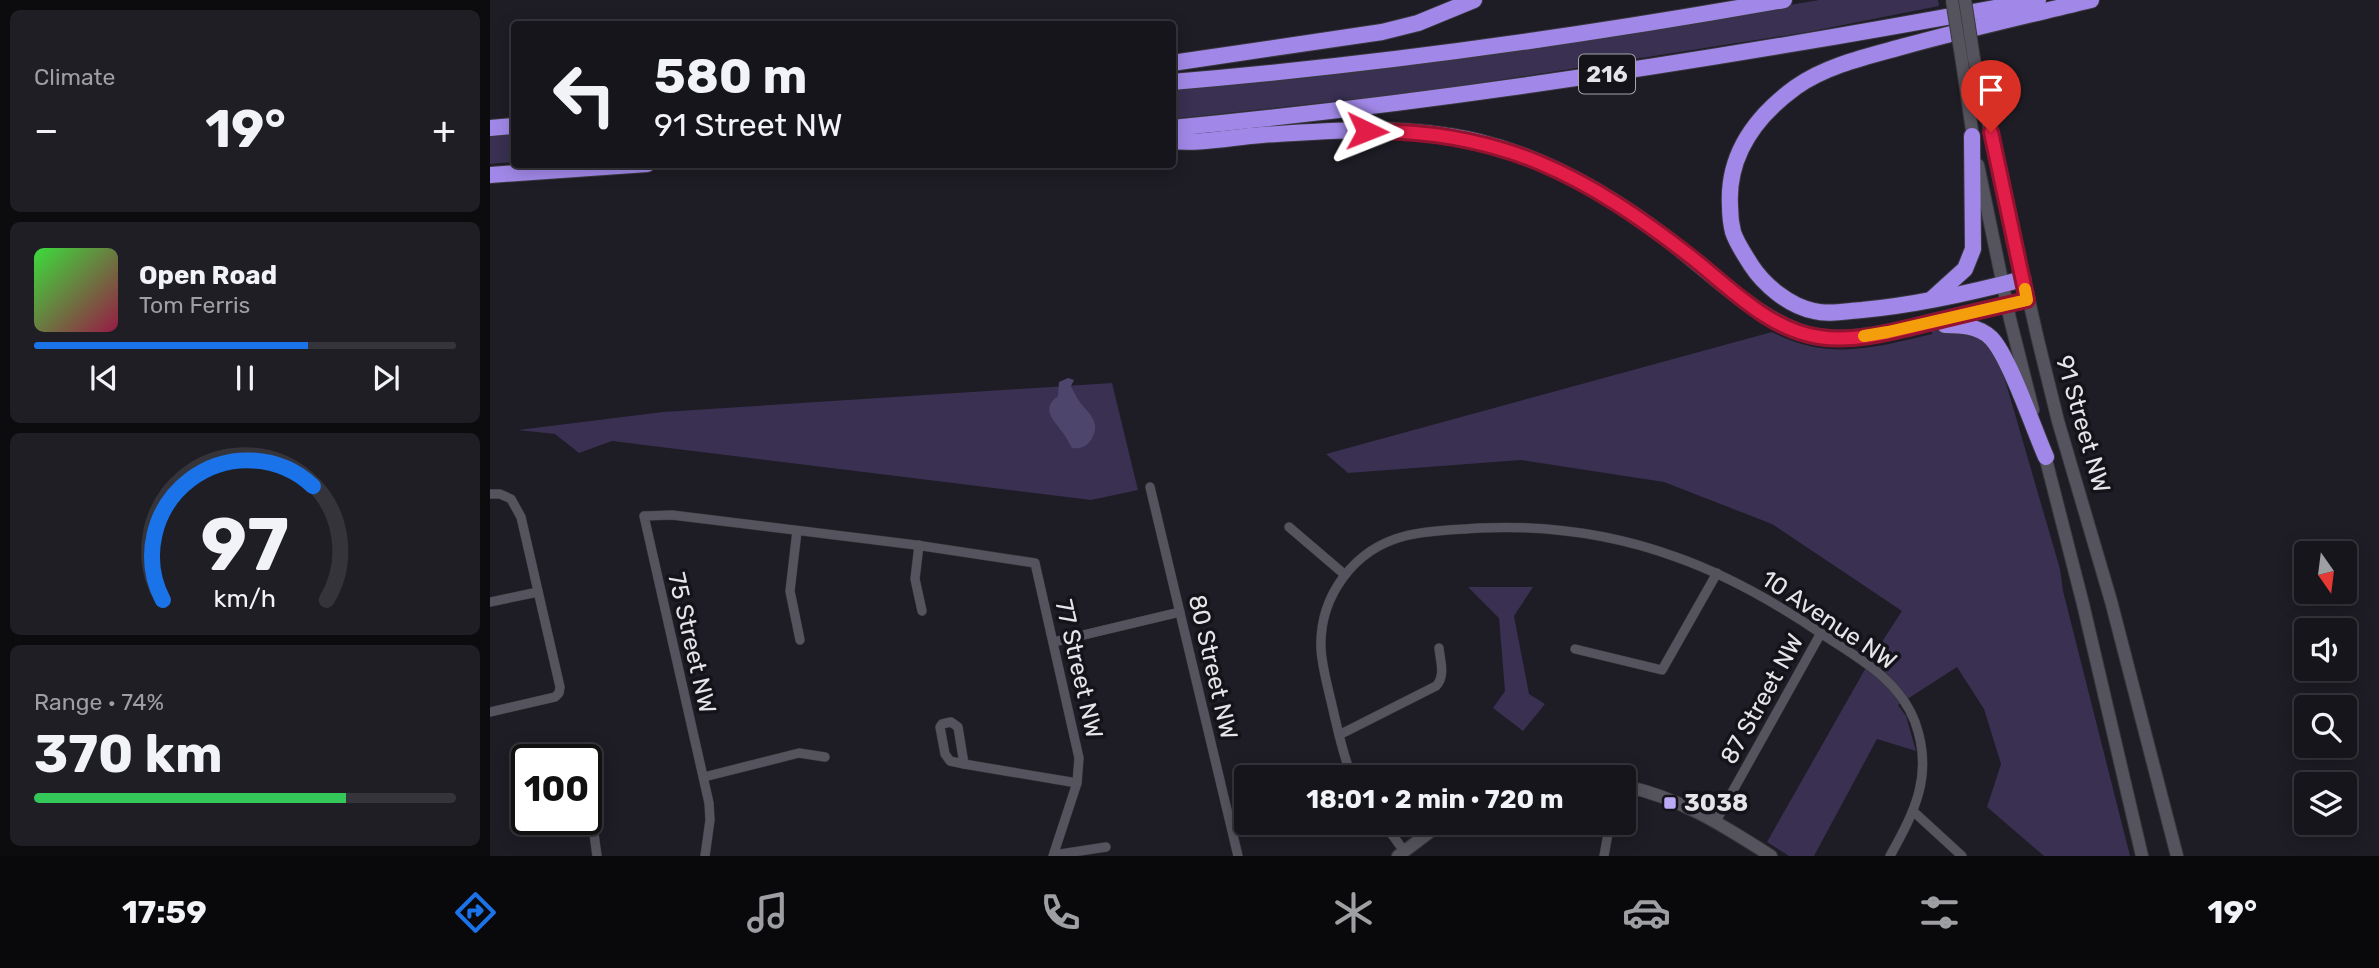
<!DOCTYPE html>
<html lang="en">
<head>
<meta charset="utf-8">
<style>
  :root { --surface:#16151b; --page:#1f1e24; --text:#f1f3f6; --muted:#9e9fa3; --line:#35343a; --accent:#1a73e8 }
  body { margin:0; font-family:Rubik,sans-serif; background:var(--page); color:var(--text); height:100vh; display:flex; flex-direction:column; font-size:26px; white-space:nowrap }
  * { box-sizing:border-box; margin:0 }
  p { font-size:23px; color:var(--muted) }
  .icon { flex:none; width:38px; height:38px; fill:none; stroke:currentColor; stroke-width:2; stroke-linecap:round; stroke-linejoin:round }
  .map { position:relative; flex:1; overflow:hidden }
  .side { display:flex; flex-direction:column; gap:10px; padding:10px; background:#0c0c0f; width:490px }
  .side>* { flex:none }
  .top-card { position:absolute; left:21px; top:21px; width:665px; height:147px; border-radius:7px; box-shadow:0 4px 18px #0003,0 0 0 2px var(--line); background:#16151b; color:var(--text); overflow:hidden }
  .needle { width:46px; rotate:166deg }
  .controls { position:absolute; left:1804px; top:541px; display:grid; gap:14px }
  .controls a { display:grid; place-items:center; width:63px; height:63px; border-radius:7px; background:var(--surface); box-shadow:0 4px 18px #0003,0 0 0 2px var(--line); font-size:35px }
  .speed { position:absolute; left:21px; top:744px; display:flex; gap:14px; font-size:35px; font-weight:700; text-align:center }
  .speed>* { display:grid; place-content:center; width:91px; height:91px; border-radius:50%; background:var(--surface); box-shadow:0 4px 18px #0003,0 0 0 2px var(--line); line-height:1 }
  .speed .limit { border:4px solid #111; border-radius:10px; background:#fff; color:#111 }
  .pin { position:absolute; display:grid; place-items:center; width:60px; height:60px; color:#fff; margin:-72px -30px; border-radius:50% 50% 50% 0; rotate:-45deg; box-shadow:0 0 7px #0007 }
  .pin .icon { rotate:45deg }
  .me { position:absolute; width:77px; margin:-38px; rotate:92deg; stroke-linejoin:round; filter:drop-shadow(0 0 5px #0008) }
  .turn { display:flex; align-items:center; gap:24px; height:147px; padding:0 28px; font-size:32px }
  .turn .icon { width:91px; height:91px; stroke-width:2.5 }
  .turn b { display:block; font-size:49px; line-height:60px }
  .big { font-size:52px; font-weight:700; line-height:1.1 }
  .side .tile { flex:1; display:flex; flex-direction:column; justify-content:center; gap:10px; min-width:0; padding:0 24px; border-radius:10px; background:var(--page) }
  .side .dial { align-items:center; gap:0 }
  .dial svg { height:182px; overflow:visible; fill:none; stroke:var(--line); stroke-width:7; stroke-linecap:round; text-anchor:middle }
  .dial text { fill:var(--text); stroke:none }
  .song { display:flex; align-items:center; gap:21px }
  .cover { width:84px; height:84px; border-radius:10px; background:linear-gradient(135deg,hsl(120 70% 55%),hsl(340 70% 35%)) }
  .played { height:7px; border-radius:4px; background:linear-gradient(90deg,var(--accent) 65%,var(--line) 65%) }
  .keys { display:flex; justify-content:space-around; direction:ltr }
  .heat { display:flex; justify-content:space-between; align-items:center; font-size:38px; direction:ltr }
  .charge { height:10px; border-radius:5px; background:linear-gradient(90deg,#34c759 74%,var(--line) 0) }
  .trip { position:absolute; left:744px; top:765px; width:402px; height:70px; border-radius:7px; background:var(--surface); box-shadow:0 4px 18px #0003,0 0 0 2px var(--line); font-weight:700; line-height:70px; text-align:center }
  .dock { display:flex; height:112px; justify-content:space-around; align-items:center; background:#09080b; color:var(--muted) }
  .dock .icon { width:49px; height:49px }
  .dock .selected { color:var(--accent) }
  .dock b { font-size:32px; color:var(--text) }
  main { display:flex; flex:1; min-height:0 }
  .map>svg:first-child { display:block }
  .green { fill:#393052 }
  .forest { fill:#4e456c }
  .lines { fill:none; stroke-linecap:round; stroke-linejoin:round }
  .street-casing { stroke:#39383d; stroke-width:10 }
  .secondary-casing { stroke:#39383d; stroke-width:14 }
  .highway-casing { stroke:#39383d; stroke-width:18 }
  .street { stroke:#55535d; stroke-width:9 }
  .secondary { stroke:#55535d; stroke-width:12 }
  .highway { stroke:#a188e8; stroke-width:16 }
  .secondary-bridge-casing { stroke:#39383d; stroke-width:14; stroke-linecap:butt }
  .secondary-bridge { stroke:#55535d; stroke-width:12 }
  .route-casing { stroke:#92132f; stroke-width:18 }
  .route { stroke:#e11d48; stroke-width:12 }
  .slow { stroke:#f59e0b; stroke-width:12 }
  .poi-dot { fill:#bbaaf6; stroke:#14131a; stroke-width:2.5 }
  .labels { text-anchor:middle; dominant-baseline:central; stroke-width:7; stroke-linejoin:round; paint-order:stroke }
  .shield { fill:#14131a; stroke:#a6a5ab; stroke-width:2 }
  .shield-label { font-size:23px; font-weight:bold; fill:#e5e4e9 }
  .street-label { font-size:24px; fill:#e5e4e9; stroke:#14131a }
  .poi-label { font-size:24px; font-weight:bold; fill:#e5e4e9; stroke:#14131a; text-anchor:start }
</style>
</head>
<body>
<main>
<section class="side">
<div class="tile"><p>Climate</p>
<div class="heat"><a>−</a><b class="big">19°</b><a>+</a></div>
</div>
<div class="tile">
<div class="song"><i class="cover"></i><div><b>Open Road</b><p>Tom Ferris</p></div></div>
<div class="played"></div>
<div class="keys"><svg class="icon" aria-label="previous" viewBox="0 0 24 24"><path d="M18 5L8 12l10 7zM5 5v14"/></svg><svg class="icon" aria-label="pause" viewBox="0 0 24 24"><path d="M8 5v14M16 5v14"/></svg><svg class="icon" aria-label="next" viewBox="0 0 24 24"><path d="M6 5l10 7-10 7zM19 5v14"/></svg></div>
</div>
<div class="tile dial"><svg viewBox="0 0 100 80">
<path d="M14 69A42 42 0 1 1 86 69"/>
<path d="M14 69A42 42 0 0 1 80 19" stroke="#1a73e8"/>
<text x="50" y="56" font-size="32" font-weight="700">97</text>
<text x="50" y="72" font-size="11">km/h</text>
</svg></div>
<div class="tile"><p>Range · 74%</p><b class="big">370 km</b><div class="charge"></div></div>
</section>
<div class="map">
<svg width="1889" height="856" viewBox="0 0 1889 856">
  <rect width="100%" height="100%" fill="#1e1c24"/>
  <g class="green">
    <polygon points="1329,0 1448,0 1449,6 1318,32 932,92 683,119 683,87 1248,14"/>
    <polygon points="24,132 24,162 0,164 0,135"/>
    <path d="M 1458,329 C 1494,336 1497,341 1513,373 L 1570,569 L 1573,591 L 1640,856 L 1554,856 L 1497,807 L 1511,764 L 1494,709 L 1467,667 L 1408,705 L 1416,716 L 1426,751 L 1387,739 L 1324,856 L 1299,856 L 1277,842 L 1382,657 L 1412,611 L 1282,524 L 1174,482 L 1031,460 L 858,473 L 836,454 L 1282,332 C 1339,361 1383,348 1442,334 L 1442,331 Z"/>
    <polygon points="622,383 648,490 601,500 122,441 89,453 65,434 28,430 173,412"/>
    <polygon points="978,587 1043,587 1024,616 1039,694 1055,704 1033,731 1003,708 1015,691 1009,618"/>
  </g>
  <path class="forest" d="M 578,378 L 584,380 L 581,386 C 583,391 586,396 589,401 C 599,414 612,422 601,440 C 596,447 591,449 582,448 C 579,443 577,438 573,433 C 564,420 550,409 568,396 L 569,382 Z"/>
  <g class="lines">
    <g class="street-casing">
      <g id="street">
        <polyline points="660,487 748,856"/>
        <polyline points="0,494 10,494 21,499 31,517 70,687 69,693 65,697 0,712"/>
        <polyline points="799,527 854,574"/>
        <polyline points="307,531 300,591 310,640"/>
        <polyline points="429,545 425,579 432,611"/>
        <polyline points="0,602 48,592"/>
        <polyline points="564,642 690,612"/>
        <polyline points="1085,649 1172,670 1227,573"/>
        <polygon points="461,722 468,727 474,764 460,761 455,754 450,727 452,724"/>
        <path d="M 849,735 L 946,686 C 956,676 950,660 949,648"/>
        <polyline points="474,764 587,783"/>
        <polyline points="214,777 309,753 335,757"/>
        <path d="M 862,777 C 852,753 847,726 841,701 C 837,684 832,666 831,649 C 829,596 864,549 915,536 C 939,530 965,530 989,528 C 1056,525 1123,534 1186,557 C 1240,576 1288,604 1335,636 C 1370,659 1409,680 1425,722 C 1444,774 1425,811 1400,856"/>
        <polyline points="101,812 107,856"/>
        <polyline points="1424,812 1472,856"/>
        <polyline points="1226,821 1331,633"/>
        <polyline points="893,822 914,851"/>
        <polyline points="564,855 616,847"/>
        <polyline points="215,856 220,820 219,803 154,516 182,515 426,545 545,563 589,758 587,783 563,856"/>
        <polyline points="1114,856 1120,822"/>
      </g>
    </g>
    <g class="secondary-casing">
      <g id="secondary">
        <polyline points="1484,59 1548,340 1568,421 1621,601 1687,856"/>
        <polyline points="1472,62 1484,144"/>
        <polyline points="1488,165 1520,319 1543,410"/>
        <polyline points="1553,448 1593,604 1652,856"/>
        <path d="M 1134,786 C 1189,797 1234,826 1281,856"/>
        <polyline points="908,856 953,822"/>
      </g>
    </g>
    <g class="highway-casing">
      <g id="highway">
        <polyline points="682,63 892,32 928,23 984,0"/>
        <path d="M 682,82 C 886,65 1092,36 1294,0"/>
        <polyline points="0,128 24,126"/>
        <path d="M 682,128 C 973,100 1261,54 1548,0"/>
        <path d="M 682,141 C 711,144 743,137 772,135 C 842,130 920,125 989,142 C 1059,159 1123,197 1180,241 C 1222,273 1277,330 1330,337 C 1364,342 1401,332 1434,324 C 1469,316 1503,307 1537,300"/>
        <polyline points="0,175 157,164"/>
        <path d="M 1533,279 C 1480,293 1426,305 1372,310 C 1356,311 1339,315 1324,311 C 1299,306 1274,285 1261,265 C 1255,255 1247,244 1243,232 C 1241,224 1240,214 1240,206 C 1237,154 1266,116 1306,87 C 1337,65 1379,56 1415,46 C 1477,29 1539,15 1601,0"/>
        <polyline points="1443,298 1475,269 1483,249 1482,136"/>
        <path d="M 1455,325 C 1471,325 1489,326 1501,338 C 1519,356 1544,430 1556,457"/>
      </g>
    </g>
    <use href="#street" class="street"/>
    <use href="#secondary" class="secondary"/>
    <use href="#highway" class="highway"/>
    <g class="secondary-bridge-casing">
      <g id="secondary-bridge">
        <polyline points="1462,0 1472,62"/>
        <polyline points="1475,0 1484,59"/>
      </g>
    </g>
    <use href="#secondary-bridge" class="secondary-bridge"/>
  </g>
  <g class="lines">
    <g class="route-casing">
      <path id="route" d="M 877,131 C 1012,130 1097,176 1201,257 C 1239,287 1279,330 1329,337 C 1365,343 1405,331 1439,323 C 1472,315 1505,307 1537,300 L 1501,132"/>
    </g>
    <use href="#route" class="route"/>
    <polyline class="slow" points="1374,336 1398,332 1537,300 1535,289"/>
  </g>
  <rect class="poi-dot" x="1173" y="796" width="14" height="14" rx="3.5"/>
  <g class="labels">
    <rect class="shield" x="1089" y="54.5" width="56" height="39" rx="5"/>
    <g class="shield-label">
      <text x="1117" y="74">216</text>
    </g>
    <g class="street-label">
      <text transform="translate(1593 424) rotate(74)">91 Street NW</text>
      <text transform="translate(1339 620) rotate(34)">10 Avenue NW</text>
      <text transform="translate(202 643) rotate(77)">75 Street NW</text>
      <text transform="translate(723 667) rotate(77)">80 Street NW</text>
      <text transform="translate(589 669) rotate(77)">77 Street NW</text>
      <text transform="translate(1272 699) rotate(-61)">87 Street NW</text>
    </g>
    <g class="poi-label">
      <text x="1194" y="803">3038</text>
    </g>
  </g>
</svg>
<div class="controls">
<a><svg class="needle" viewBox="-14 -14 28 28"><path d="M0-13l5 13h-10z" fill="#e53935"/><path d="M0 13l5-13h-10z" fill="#9e9fa3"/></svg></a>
<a><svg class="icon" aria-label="sound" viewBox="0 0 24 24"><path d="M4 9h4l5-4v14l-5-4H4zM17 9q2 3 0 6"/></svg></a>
<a><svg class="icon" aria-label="search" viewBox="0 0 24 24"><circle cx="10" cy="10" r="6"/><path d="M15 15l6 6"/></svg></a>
<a><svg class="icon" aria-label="layers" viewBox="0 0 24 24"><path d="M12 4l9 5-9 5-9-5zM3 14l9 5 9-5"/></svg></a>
</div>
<div class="speed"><div class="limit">100</div></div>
<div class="pin" style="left:1501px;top:132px;background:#d93025"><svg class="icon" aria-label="arrive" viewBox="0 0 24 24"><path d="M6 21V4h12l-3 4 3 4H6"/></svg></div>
<svg class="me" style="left:877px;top:131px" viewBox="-20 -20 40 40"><path d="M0-17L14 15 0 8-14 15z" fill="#e11d48" stroke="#fff" stroke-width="4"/></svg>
<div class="trip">18:01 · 2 min · 720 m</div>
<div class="top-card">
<div class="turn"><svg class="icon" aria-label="left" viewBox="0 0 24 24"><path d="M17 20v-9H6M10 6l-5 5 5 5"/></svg><div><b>580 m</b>91 Street NW</div></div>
</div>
</div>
</main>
<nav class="dock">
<b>17:59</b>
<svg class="icon selected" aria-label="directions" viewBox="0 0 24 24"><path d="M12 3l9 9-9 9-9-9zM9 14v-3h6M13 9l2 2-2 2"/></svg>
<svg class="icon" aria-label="music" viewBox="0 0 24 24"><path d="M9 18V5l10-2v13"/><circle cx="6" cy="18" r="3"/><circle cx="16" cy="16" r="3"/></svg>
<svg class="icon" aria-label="phone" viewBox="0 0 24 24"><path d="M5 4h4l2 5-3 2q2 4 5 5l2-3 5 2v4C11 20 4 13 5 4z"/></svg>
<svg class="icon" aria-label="climate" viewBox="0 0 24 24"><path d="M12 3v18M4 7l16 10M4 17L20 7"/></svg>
<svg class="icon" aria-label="car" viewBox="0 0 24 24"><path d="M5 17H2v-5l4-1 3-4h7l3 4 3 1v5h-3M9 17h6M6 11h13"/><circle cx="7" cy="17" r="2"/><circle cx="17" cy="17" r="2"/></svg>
<svg class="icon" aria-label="filters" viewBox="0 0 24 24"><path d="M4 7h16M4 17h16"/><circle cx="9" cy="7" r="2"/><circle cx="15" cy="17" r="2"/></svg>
<b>19°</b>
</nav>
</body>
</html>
